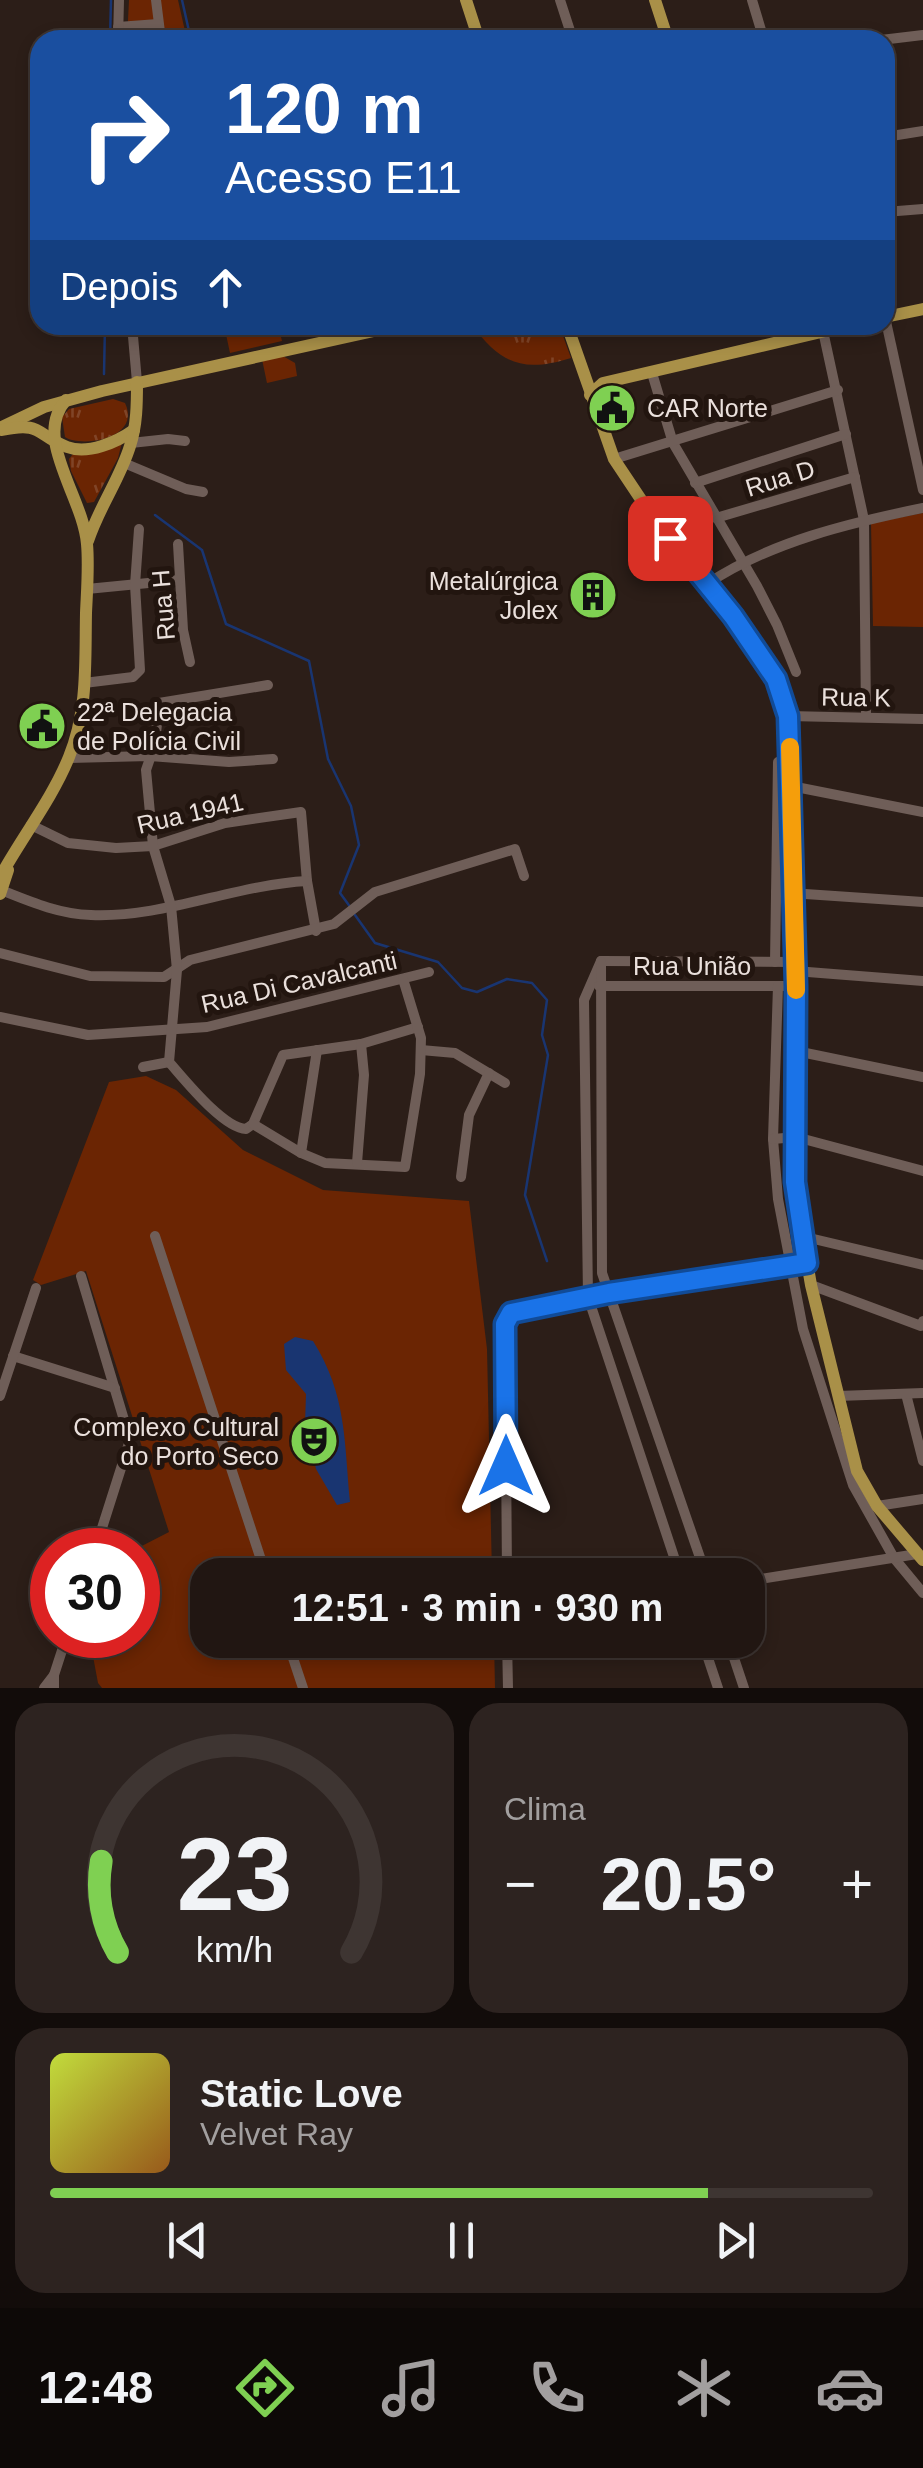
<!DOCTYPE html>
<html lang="pt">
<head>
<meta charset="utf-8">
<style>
  :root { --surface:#211612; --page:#2d2320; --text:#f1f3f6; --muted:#a29f9f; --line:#3e3532; --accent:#7fd052 }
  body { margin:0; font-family:Helvetica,sans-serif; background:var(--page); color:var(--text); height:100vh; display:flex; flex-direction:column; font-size:38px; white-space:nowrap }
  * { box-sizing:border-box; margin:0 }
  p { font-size:32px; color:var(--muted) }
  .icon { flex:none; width:55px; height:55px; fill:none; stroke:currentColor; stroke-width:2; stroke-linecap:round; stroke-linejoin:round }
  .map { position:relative; height:1688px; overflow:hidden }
  .drawer { display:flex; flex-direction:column; gap:15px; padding:15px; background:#120c0a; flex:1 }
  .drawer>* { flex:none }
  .guide { position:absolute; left:30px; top:30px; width:865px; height:305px; border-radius:30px; box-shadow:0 5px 15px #0003,0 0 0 2px var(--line); background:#1a4fa0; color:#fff; overflow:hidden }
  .speed { position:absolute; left:30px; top:1528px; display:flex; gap:20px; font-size:50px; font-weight:700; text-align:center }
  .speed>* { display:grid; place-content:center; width:130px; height:130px; border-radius:50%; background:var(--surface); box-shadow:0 5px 15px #0003,0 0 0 2px var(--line); line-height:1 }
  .speed .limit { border:15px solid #d22; background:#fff; color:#111 }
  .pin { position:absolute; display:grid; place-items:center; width:85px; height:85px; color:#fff; margin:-42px; border-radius:20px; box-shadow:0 5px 15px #0006 }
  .me { position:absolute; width:110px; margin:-55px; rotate:0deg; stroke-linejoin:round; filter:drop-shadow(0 0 8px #0008) }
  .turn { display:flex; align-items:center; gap:35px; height:210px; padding:0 30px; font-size:45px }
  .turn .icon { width:130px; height:130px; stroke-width:2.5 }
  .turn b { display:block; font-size:70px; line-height:85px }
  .then { display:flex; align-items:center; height:95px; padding:0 30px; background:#0003; gap:20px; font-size:38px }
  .big { font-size:75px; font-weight:800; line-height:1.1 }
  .drawer .widget { flex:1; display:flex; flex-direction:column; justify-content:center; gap:15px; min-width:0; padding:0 35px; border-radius:30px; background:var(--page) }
  .drawer .dial { align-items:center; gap:0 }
  .dial svg { height:260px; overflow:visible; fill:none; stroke:var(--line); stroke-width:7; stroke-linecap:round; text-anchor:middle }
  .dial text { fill:var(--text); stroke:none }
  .song { display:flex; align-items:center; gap:30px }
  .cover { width:120px; height:120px; border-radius:15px; background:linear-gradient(135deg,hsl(70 70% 55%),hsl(30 70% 35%)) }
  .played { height:10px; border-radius:5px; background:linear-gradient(90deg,var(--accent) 80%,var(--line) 80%) }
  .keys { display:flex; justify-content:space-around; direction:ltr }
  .heat { display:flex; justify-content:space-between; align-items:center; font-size:55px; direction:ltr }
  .drawer .tiles { flex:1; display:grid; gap:15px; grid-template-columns:1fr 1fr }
  .widget:last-child { grid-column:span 2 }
  .trip { position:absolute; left:190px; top:1558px; width:575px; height:100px; border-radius:30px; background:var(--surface); box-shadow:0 5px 15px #0003,0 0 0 2px var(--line); font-weight:800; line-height:100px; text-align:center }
  .tabs { display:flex; height:160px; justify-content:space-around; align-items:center; background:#0d0907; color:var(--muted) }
  .tabs .icon { width:70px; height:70px }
  .tabs .current { color:var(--accent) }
  .tabs b { font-size:45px; color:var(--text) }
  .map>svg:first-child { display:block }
  .grass { fill:url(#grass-tufts) }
  .park { fill:#6b2503 }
  .water { fill:#193571 }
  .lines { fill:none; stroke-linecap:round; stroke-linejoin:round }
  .stream { stroke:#193571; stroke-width:2.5 }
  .minor { stroke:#6f5e58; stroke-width:10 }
  .major { stroke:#a99048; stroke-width:12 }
  .route-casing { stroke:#114b97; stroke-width:25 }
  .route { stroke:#1a73e8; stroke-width:18 }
  .slow { stroke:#f59e0b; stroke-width:18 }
  .labels { text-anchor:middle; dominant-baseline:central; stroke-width:10; stroke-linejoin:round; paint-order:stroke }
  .poi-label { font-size:25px; fill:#eae0dc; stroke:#22150f; text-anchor:start }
  .street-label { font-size:25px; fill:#eae0dc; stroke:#22150f }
</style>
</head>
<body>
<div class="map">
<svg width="923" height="1688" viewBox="0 0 923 1688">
  <defs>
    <pattern id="grass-tufts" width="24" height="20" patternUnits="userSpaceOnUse" patternTransform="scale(2.5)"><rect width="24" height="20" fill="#6b2503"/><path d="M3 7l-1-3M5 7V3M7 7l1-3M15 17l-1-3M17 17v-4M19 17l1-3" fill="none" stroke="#804427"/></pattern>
  </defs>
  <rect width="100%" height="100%" fill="#2c1e18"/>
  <g class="grass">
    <path d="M 472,325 L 559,325 L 571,358 C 523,373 501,364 472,325 Z"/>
    <polygon points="281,355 295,363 297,376 267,383 262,359"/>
    <path d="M 113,399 L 125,403 C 142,439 81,448 65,437 L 62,417 L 69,409 Z"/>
    <polygon points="122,442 118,458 94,502 87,503 71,471 69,459 73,454"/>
  </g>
  <g class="park">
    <polygon points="129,0 178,0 187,40 127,40"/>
    <polygon points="224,325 278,325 282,341 230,353"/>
    <polygon points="923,513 923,627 873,626 871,523"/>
    <polygon points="146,1076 176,1090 243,1150 323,1190 469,1201 487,1349 492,1575 208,1575 208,1640 494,1640 495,1688 102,1688 98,1683 89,1635 138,1635 138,1550 134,1550 169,1532 86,1271 41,1285 33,1280 109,1082"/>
  </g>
  <path class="water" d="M 295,1337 L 313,1341 C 347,1395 344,1441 350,1502 L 337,1505 L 316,1469 L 305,1424 L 306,1394 L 286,1370 L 284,1344 Z"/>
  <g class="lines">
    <g class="stream">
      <polyline points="182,0 191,40"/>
      <polyline points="110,40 111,0"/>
      <polyline points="104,374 105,325"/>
      <polyline points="155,515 202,550 226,624 309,661 328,759 351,806 359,845 340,893 351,908"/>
      <polyline points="355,915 375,943 438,962 462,988 477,992 507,979 532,983 547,1000 542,1035 548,1055 525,1195 547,1261"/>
    </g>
    <g class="minor">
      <polyline points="156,0 161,40"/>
      <polyline points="560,0 573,40"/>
      <polyline points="752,0 764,40"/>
      <polyline points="118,27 158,24"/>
      <polyline points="118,40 119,0"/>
      <polyline points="881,40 923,35"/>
      <polyline points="885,137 923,131"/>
      <polyline points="885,212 923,209"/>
      <polyline points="885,317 923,490"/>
      <polyline points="132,325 137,382"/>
      <polyline points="823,331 864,520 866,717"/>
      <polyline points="652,373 673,443 757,586 777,625 796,672"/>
      <polyline points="131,443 168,439 185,441"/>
      <polyline points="614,459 838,390"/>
      <polyline points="124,463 186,489 203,492"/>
      <polyline points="695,483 846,434"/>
      <polyline points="716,518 855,477"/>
      <polyline points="178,544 183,630 190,662"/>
      <path d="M 707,584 C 770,542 849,523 923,508"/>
      <polyline points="87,589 179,580"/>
      <polyline points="84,683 133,677 140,670 135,585 139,529"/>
      <polyline points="788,716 923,719"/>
      <polyline points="69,758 150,756 229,762 273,759"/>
      <polyline points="791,786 923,812"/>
      <polyline points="31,825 68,843 116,848 153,846 225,823 301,812 307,881 316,931"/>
      <path d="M 1,890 C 31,902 59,914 91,915 C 164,918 234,885 307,881"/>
      <polyline points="776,892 923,902"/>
      <polyline points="0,953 90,976 164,977 190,960 334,924 375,892 515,849 524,876"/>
      <polyline points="601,961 584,1000 588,1297 680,1575"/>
      <polyline points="601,961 795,962"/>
      <polyline points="601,962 602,1273 706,1575"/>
      <polyline points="775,962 778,762"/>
      <polyline points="795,971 923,981"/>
      <polyline points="599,986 796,986"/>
      <polyline points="778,986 773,1139 778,1199 803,1329 853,1485 894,1558 923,1593"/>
      <polyline points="0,1017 88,1035 207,1027 429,972"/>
      <polyline points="421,1050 455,1053 505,1083"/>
      <polyline points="796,1051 923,1077"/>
      <polyline points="169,1062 177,970 171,906 153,846 146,770 155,744 159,703 268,685"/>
      <path d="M 169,1062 C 185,1080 223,1128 246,1129 L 253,1124 L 283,1055 L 361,1044 L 418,1027"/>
      <polyline points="143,1067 169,1062"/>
      <polyline points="253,1124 301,1153 325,1163 405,1167 420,1074 421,1038 403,979"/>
      <polyline points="773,1139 796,1137 923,1171"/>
      <polyline points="301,1153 317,1050"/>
      <polyline points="357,1163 364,1075 361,1044"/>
      <polyline points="461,1177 469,1115 489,1073"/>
      <polyline points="155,1236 266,1575"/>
      <polyline points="801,1236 923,1265"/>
      <polyline points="81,1276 130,1440 95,1550"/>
      <polyline points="811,1285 921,1326 923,1321"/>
      <polyline points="13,1356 115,1388"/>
      <polyline points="906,1394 923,1461"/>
      <polyline points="0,1396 36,1288"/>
      <polyline points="838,1396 923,1393"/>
      <polyline points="877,1506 923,1499"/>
      <polyline points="507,1575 505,1324 511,1313 609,1293 807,1263"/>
      <polyline points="748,1581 917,1554"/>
      <polyline points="287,1640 303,1688"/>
      <polyline points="507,1640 508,1688"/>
      <polyline points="702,1640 718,1688"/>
      <polyline points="728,1640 744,1688"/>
      <polyline points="44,1688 54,1675"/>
      <polyline points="54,1688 54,1675 67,1635"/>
    </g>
    <g class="major">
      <polyline points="466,0 479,40"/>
      <polyline points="655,0 668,40"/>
      <polyline points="885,317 923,309"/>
      <polyline points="567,325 614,459 652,516 733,616 776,679 788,716 796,986 796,1198 811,1285 857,1471 877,1506 923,1560"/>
      <polyline points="590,395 603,383 851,325"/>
      <polyline points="0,428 44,407 102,391 401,325"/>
      <path d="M 2,430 C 42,421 36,435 67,447 C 88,455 117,442 134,430"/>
      <path d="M 88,541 C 99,507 120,479 130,446 C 137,425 137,403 137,382"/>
      <path d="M 0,877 C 22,837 52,799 69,757 C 88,711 85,662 86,613 C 87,590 89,566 87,544 C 83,496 32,438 66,400"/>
      <polyline points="0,894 8,870"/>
    </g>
  </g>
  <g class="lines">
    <g class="route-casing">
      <polyline id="route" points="506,1466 505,1324 511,1313 609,1293 807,1263 795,1182 796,986 788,716 776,679 733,616 670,538"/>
    </g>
    <use href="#route" class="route"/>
    <polyline class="slow" points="790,747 796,990"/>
  </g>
  <defs>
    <g id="civic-disc" transform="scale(2.5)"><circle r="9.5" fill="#7fd052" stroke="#22150f"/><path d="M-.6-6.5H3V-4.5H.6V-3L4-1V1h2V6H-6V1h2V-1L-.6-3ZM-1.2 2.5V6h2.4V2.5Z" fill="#111"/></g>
    <g id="building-disc" transform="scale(2.5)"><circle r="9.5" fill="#7fd052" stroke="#22150f"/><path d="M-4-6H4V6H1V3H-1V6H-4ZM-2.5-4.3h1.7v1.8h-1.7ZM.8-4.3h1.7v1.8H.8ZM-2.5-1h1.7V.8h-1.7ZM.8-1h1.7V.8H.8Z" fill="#111"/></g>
    <g id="theatre-disc" transform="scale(2.5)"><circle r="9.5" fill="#7fd052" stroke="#22150f"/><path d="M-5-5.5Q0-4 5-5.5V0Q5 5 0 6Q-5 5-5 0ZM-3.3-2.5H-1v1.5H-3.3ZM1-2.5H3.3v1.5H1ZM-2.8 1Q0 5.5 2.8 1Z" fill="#111"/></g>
  </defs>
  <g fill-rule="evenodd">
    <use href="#civic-disc" x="612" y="408"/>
    <use href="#building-disc" x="593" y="595"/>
    <use href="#civic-disc" x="42" y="726"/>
    <use href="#theatre-disc" x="314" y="1441"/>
  </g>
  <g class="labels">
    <g class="poi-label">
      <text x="647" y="408">CAR Norte</text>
      <text x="558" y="581" text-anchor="end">Metalúrgica<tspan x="558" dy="29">Jolex</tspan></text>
      <text x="77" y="712">22ª Delegacia<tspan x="77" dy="29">de Polícia Civil</tspan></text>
      <text x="279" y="1427" text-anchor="end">Complexo Cultural<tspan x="279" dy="29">do Porto Seco</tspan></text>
    </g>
    <g class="street-label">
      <text transform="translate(780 478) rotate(-17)">Rua D</text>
      <text transform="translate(163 605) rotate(-95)">Rua H</text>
      <text transform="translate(856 697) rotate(1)">Rua K</text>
      <text transform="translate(190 813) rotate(-13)">Rua 1941</text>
      <text x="692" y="966">Rua União</text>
      <text transform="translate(299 982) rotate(-13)">Rua Di Cavalcanti</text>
    </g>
  </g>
</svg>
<div class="speed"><div class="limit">30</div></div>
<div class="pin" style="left:670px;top:538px;background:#d93025"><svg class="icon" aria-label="arrive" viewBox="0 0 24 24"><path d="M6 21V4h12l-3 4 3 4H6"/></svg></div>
<svg class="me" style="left:506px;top:1466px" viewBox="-20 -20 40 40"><path d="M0-17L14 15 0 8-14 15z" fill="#1a73e8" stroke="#fff" stroke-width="4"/></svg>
<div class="trip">12:51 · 3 min · 930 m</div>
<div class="guide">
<div class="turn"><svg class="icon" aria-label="right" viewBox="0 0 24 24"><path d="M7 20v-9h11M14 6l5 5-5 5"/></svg><div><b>120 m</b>Acesso E11</div></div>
<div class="then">Depois<svg class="icon" aria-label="ahead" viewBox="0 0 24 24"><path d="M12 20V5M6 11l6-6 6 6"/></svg></div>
</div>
</div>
<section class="drawer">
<div class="tiles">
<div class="widget dial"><svg viewBox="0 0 100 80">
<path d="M14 69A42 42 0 1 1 86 69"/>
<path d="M14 69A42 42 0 0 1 9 41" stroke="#7fd052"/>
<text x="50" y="56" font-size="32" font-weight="700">23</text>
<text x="50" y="72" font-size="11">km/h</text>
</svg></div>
<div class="widget"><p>Clima</p>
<div class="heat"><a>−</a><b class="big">20.5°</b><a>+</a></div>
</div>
<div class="widget">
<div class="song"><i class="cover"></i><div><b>Static Love</b><p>Velvet Ray</p></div></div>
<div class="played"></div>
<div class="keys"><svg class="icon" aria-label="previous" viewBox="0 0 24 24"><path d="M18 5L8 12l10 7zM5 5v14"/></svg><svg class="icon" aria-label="pause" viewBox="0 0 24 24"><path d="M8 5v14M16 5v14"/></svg><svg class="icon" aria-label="next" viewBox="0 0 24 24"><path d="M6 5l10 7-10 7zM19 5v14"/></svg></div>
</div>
</div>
</section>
<nav class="tabs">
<b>12:48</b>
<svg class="icon current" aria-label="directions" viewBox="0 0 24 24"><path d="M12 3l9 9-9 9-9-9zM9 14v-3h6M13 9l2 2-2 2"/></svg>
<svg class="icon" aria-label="music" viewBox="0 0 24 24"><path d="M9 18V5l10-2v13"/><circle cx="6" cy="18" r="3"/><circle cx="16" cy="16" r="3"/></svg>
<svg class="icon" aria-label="phone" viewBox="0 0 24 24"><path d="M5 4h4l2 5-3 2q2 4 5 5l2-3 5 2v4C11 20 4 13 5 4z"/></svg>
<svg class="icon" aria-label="climate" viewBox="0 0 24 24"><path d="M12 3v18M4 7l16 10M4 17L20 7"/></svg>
<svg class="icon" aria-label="car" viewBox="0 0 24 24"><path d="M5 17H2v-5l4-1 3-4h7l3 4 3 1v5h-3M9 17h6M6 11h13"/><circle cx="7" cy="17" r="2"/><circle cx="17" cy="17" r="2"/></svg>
</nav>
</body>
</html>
